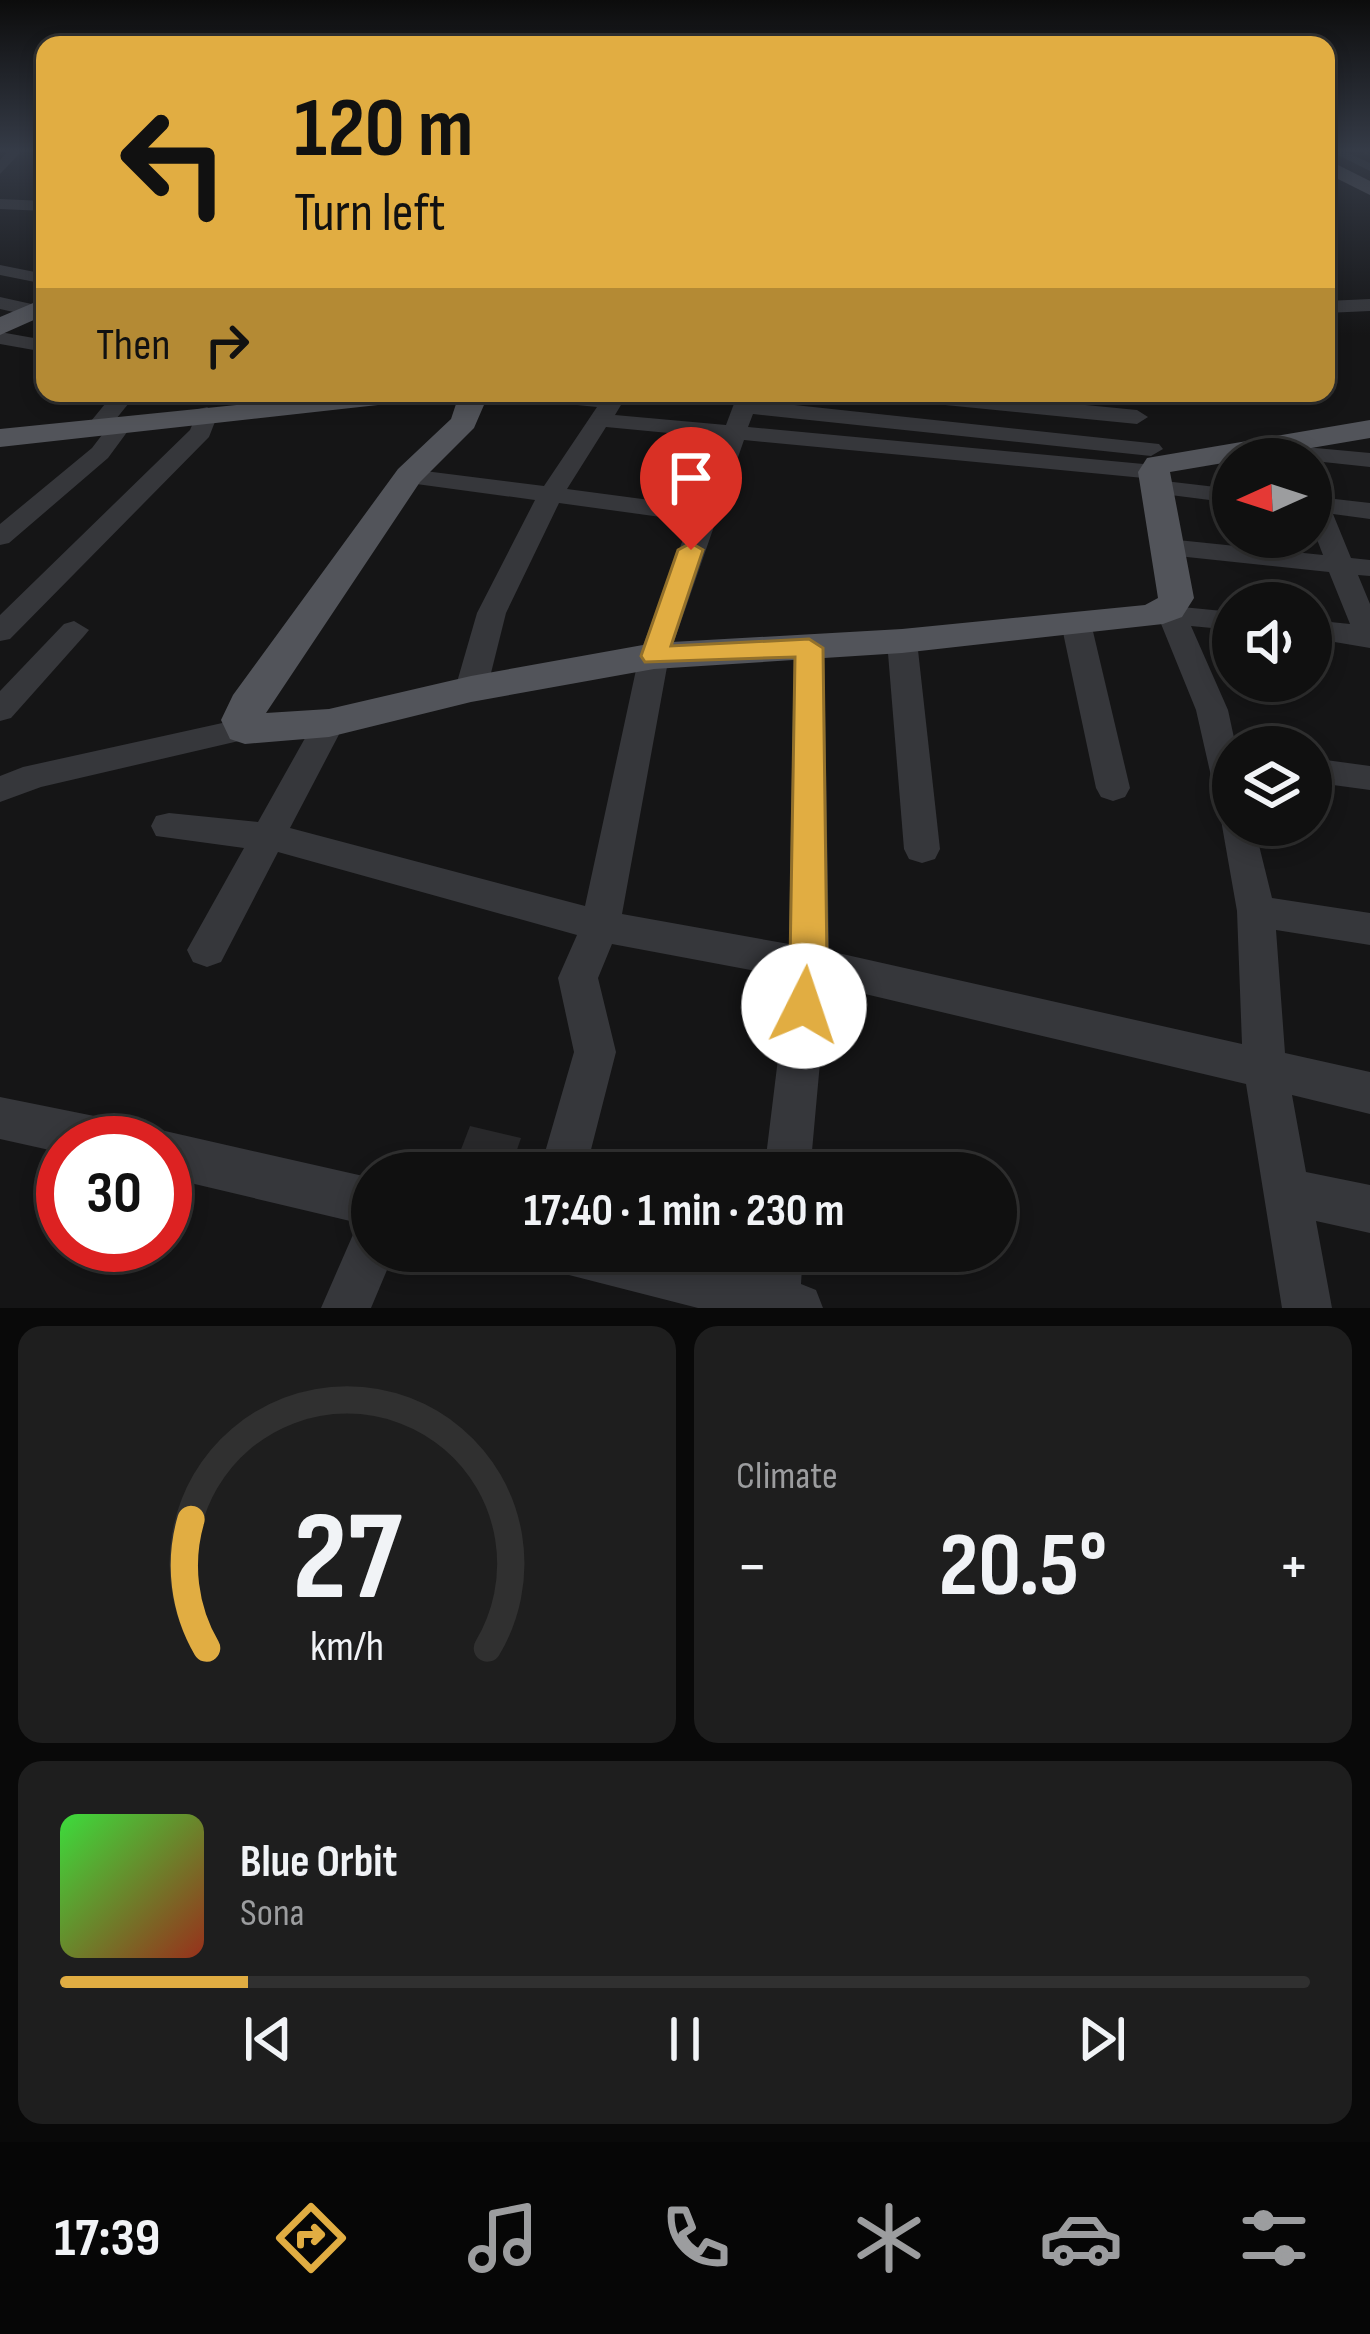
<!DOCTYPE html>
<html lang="en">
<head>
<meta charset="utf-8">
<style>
  :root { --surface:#101010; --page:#1e1e1e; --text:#f1f3f6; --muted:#9c9d9f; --line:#303030; --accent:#e1ad42 }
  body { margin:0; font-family:"Sofia Sans Condensed",sans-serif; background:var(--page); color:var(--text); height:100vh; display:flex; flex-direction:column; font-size:45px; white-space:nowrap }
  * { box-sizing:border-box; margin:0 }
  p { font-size:39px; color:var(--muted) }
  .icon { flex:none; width:66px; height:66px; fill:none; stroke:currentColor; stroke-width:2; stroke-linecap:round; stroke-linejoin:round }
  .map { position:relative; height:1308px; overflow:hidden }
  .drawer { display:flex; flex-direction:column; gap:18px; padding:18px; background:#090909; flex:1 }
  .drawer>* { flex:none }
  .guide { position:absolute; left:36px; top:36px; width:1299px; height:366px; border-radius:24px; box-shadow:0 6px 18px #0003,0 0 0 3px var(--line); background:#e1ad42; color:#111; overflow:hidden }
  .needle { width:78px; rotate:267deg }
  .fabs { position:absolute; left:1212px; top:438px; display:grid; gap:24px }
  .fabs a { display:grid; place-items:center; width:120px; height:120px; border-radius:50%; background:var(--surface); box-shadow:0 6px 18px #0003,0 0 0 3px var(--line); font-size:60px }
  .speed { position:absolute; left:36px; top:1116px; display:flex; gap:24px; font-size:60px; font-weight:700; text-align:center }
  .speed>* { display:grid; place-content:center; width:156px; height:156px; border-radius:50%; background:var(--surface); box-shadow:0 6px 18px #0003,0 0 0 3px var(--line); line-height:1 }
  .speed .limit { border:18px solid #d22; background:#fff; color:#111 }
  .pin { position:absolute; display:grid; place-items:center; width:102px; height:102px; color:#fff; margin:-123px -51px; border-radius:50% 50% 50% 0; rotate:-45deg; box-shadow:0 0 12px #0007 }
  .pin .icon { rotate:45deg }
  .me { position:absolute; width:132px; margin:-66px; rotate:4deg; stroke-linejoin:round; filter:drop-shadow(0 0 9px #0008) }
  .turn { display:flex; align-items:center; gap:42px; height:252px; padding:0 60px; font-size:54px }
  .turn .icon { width:156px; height:156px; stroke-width:2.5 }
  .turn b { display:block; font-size:84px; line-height:102px }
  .then { display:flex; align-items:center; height:114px; padding:0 60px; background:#0003; gap:24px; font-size:45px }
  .big { font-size:90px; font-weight:700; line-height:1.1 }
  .drawer .widget { flex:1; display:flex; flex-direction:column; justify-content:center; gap:18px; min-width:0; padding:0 42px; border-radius:24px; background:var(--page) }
  .drawer .dial { align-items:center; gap:0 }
  .dial svg { height:312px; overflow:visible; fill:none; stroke:var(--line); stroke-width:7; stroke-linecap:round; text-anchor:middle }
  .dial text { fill:var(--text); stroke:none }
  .song { display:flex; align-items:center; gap:36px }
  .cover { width:144px; height:144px; border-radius:18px; background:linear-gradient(135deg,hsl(120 70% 55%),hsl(10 70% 35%)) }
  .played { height:12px; border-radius:6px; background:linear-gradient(90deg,var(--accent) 15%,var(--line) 15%) }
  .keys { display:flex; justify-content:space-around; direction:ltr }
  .heat { display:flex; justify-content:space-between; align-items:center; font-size:66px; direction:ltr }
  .drawer .tiles { flex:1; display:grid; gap:18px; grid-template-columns:1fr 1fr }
  .widget:last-child { grid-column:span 2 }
  .trip { position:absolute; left:351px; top:1152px; width:666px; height:120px; border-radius:60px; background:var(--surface); box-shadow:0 6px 18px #0003,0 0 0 3px var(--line); font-weight:700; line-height:120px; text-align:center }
  .menu { display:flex; height:192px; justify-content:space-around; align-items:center; background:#060606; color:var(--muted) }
  .menu .icon { width:84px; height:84px }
  .menu .on { color:var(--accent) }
  .menu b { font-size:54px; color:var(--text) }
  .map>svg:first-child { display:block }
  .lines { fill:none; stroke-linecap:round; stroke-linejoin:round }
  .canal { fill:#2c3339; fill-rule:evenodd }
  .building { fill:#28282a }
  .path { stroke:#3c3e42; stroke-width:3; stroke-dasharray:3 4.5; stroke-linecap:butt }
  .minor { fill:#36373b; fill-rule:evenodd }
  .major { fill:#52545a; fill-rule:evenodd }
  .route { fill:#e1ad42; stroke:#92702b; stroke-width:3 }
</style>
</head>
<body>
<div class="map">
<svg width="1370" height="1308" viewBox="0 0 1370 1308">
  <rect width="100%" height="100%" fill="#151516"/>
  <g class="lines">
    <polygon class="canal" points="1332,152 1346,152 1370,163 1370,171"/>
  </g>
  <polygon class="building" points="470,1126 521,1138 509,1173 452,1173"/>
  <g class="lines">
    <polyline class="path" points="1365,152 1370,154"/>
    <g class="minor">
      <polygon points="7,152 21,152 0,174 0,160"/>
      <polygon points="0,199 45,201 45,211 0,209"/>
      <polygon points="0,265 45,274 45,284 0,275"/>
      <polygon points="0,297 45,307 45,319 0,309"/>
      <polygon points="1370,299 1370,311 1326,313 1326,301"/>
      <polygon points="0,332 45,340 45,352 0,344"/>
      <polygon points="114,393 137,393 116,419 130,419 133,424 108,458 9,543 0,545 0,524 92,448 105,431 90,431 87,426"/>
      <path d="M 516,393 C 547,393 598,383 621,405 L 615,415 L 726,425 L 738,393 L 760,393 L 757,401 L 1159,444 L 1163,449 L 1151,456 L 753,414 L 748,427 L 1154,465 L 1166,472 L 1154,479 L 744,440 L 669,656 L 622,914 L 789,944 L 794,648 L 809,638 L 824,648 L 829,951 L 1242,1044 L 1237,911 L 1221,820 L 1196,710 L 1155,609 L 1169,600 L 1182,607 L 1233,612 L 1233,630 L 1191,626 L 1228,710 L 1236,747 L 1233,825 L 1254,825 L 1272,898 L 1370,913 L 1370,945 L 1276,930 L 1285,1053 L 1370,1072 L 1370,1114 L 1292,1095 L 1306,1172 L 1370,1185 L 1370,1233 L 1316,1221 L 1332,1308 L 1282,1308 L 1246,1084 L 827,985 L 810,1173 L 764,1173 L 788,977 L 612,944 L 598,978 L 616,1052 L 585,1173 L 539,1173 L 574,1052 L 558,978 L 577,935 L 278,852 L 221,962 L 207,967 L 193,962 L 187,950 L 244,848 L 156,836 L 151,826 L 156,816 L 169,813 L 258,822 L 318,715 L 340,715 L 345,723 L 290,828 L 585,906 L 639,656 L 690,521 L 559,503 L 506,613 L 487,689 L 471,699 L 460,696 L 455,689 L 477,613 L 535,500 L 409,483 L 397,476 L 409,469 L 544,486 L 597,407 L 527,400 ZM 606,427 L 721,438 L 695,506 L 567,489 Z"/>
      <polygon points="884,393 961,393 1137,410 1148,417 1137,424 895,400"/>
      <polygon points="1113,393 1141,393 1142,394 1131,401"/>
      <polygon points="207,407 218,414 209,437 10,639 0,641 0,615 190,430 199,409"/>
      <polygon points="1294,446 1370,453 1370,467 1286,458 1282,453"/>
      <polygon points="1156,480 1233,489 1233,503 1147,492 1144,487 1147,482"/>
      <polygon points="1311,485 1320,487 1326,498 1370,503 1370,519 1333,514 1351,558 1370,560 1370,576 1358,575 1370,604 1370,648 1311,638 1311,620 1350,624 1329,572 1168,555 1155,547 1168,539 1323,555 1311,524"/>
      <polygon points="1076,614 1091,623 1130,788 1125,797 1113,801 1101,797 1096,788 1061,623"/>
      <polygon points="74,621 89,630 84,636 11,718 0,721 0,691 64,624"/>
      <polygon points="902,632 917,641 940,849 935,859 922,863 909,859 904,849 887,641"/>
      <polygon points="245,718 256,721 261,729 256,737 41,787 0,802 0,776 23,767"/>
      <polygon points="1311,758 1370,766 1370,790 1311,782"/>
      <polygon points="0,1097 119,1121 135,1127 142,1143 63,1143 63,1153 0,1139"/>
      <polygon points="165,1131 372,1178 372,1251 395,1251 371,1308 321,1308 355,1230 367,1225 165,1177 165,1143 147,1143"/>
      <polygon points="545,1251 669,1251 752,1271 755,1251 803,1251 801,1284 816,1290 823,1308 698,1308 569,1275 552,1268"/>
    </g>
    <g class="major">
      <polygon points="1326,159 1370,181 1370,195 1326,173"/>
      <polygon points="45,298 45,315 0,335 0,317"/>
      <polygon points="355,393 484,393 487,398 474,428 420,482 266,713 329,709 471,676 654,643 902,629 1145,605 1158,598 1138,472 1147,458 1370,420 1370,438 1170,472 1194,598 1182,617 1163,624 902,653 654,669 471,702 329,737 245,744 230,739 221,720 233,695 398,469 451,419 457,401 450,397 0,447 0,429"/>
    </g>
  </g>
  <linearGradient id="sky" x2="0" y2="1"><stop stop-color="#0c0c0c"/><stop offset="0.45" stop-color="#353b47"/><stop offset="1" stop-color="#353b47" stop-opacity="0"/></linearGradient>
  <rect width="1370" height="335" fill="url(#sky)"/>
  <polygon class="route" points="691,543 703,550 671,646 809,639 823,648 827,964 818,1018 804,1022 791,1018 786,1006 790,964 795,657 645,662 641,656 678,550"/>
</svg>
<div class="fabs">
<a><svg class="needle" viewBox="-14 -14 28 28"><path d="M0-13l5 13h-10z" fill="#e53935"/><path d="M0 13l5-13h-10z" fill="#9c9d9f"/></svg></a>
<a><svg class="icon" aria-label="sound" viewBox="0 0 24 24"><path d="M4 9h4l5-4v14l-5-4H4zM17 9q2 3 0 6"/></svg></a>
<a><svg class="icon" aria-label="layers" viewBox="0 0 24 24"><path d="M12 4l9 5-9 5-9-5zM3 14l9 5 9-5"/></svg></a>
</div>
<div class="speed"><div class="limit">30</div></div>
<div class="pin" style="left:691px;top:550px;background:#d93025"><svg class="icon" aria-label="arrive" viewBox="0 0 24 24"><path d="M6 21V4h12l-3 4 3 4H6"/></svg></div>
<svg class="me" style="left:804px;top:1006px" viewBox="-20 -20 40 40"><circle r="19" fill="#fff"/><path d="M0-13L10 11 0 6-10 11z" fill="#e1ad42"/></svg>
<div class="trip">17:40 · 1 min · 230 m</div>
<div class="guide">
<div class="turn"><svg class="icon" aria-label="left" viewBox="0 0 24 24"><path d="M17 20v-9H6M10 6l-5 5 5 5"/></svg><div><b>120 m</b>Turn left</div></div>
<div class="then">Then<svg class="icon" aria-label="right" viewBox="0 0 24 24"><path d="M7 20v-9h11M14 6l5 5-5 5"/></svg></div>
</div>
</div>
<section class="drawer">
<div class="tiles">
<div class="widget dial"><svg viewBox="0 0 100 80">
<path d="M14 69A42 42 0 1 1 86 69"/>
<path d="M14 69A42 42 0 0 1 10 36" stroke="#e1ad42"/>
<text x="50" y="56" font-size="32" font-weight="700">27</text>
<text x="50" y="72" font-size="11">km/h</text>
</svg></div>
<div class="widget"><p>Climate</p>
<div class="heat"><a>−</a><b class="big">20.5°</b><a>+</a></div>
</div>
<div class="widget">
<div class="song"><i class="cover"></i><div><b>Blue Orbit</b><p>Sona</p></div></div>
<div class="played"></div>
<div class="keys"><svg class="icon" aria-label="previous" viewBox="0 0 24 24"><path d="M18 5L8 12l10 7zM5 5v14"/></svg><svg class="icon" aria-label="pause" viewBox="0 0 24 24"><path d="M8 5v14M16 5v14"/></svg><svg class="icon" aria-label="next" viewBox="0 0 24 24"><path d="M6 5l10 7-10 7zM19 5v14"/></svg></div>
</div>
</div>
</section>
<nav class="menu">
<b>17:39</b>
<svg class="icon on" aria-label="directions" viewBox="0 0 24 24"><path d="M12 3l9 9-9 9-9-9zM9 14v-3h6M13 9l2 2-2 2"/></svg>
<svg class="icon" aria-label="music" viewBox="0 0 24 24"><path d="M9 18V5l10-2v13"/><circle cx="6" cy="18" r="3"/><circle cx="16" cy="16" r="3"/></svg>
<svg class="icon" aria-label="phone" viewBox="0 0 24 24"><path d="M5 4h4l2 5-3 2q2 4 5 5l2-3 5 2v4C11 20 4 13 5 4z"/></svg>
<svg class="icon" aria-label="climate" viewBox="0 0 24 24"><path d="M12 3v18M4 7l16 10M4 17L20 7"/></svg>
<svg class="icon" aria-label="car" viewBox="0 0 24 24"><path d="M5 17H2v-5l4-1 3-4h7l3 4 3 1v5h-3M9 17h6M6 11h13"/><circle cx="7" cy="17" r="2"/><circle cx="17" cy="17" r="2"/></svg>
<svg class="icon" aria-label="filters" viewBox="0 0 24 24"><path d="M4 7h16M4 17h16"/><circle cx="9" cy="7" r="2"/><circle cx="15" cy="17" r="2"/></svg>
</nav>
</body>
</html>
